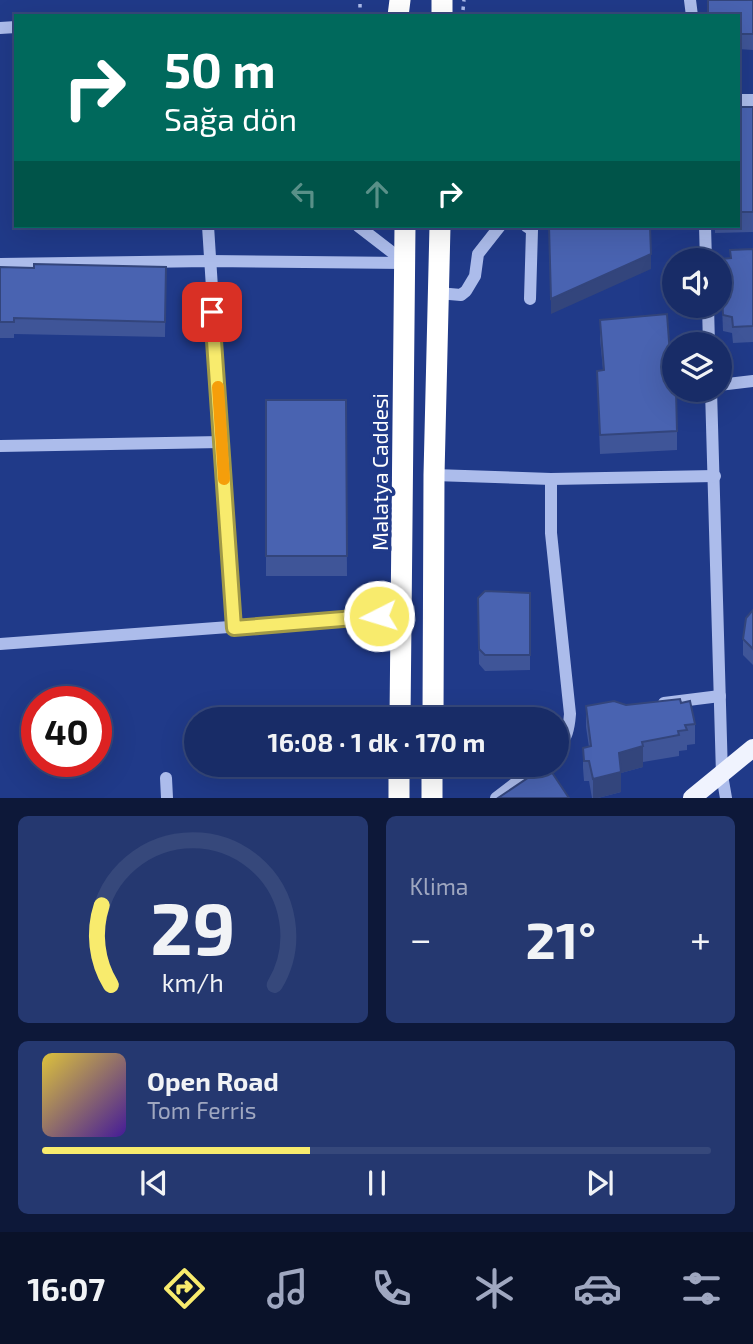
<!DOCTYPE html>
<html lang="tr">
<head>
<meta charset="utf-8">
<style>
  :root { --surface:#182c67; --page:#253870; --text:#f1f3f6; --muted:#9fa7c0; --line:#36487b; --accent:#f8eb6d }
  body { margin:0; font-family:"Exo 2",sans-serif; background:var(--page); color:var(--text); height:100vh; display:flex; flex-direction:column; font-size:26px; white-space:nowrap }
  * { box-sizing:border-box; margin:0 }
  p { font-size:23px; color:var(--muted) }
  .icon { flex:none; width:38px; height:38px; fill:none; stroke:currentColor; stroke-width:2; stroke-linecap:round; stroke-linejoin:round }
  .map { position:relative; height:798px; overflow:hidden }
  .panel { display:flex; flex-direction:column; gap:18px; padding:18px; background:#0d1839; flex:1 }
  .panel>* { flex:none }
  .hud { position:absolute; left:14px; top:14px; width:726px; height:214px; border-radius:0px; box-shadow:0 7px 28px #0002,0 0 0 2px var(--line); background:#00695c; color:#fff; overflow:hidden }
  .tools { position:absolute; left:662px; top:248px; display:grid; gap:14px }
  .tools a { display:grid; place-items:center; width:70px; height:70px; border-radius:50%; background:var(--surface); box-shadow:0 7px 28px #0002,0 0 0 2px var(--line); font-size:35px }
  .speed { position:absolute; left:21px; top:686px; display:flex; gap:14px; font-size:35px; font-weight:700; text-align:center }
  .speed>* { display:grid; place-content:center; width:91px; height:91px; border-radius:50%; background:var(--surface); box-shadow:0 7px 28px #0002,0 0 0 2px var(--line); line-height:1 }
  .speed .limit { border:10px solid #d22; background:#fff; color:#111 }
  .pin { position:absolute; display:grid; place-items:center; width:60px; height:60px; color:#fff; margin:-30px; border-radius:14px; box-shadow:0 4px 10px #0006 }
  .me { position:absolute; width:77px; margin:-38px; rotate:265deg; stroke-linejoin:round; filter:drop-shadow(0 0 5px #0008) }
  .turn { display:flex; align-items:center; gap:24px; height:147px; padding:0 35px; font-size:32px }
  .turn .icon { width:91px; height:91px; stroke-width:2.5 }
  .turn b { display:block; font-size:49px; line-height:60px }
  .lanes { display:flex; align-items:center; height:66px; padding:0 35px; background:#0003; justify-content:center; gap:35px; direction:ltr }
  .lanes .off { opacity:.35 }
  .big { font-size:52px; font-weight:700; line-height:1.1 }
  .panel .card { flex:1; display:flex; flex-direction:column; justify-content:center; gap:10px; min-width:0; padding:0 24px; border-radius:10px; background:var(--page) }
  .panel .dial { align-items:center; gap:0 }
  .dial svg { height:182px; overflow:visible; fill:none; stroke:var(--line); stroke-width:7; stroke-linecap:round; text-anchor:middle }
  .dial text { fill:var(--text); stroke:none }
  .song { display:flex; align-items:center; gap:21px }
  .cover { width:84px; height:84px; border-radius:10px; background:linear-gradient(135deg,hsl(50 70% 55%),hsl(260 70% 35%)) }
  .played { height:7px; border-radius:4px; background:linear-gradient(90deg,var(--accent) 40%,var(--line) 40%) }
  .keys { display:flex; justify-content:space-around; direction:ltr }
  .heat { display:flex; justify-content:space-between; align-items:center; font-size:38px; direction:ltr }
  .panel .tiles { flex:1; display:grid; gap:18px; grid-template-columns:1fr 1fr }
  .card:last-child { grid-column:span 2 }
  .trip { position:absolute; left:184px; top:707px; width:385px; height:70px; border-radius:35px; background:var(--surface); box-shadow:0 7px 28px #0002,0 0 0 2px var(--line); font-weight:700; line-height:70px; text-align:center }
  .tab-bar { display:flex; height:112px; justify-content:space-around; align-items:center; background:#0a1229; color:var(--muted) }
  .tab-bar .icon { width:49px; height:49px }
  .tab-bar .active { color:var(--accent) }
  .tab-bar b { font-size:32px; color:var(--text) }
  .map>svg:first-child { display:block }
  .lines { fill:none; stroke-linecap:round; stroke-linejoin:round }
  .path { stroke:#acbceb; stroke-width:3.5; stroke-dasharray:3.5 5; stroke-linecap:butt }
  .minor { stroke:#acbceb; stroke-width:12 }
  .major { stroke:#f0f3fe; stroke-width:18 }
  .highway { stroke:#fff; stroke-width:21 }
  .wall { fill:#3f5598 }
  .shaded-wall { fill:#33457c }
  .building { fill:#4963b1; stroke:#33457c; stroke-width:2 }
  .route-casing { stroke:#a19947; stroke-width:18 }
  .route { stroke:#f8eb6d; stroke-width:12 }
  .slow { stroke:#f59e0b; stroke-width:12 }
  .labels { text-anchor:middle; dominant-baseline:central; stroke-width:7; stroke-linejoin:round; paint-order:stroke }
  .street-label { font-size:21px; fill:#fff; stroke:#203a89 }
</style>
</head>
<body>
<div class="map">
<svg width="753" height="798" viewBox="0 0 753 798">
  <rect width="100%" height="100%" fill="#203a89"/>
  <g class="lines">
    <g class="path">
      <polyline points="463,10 464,0"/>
      <polyline points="360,16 360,0"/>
    </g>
    <g class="minor">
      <polyline points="690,0 692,16"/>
      <polyline points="0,28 16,27"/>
      <polyline points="738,100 753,100"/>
      <polyline points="208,226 234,628"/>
      <polyline points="358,226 406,263"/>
      <polyline points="526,226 532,230 530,299"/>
      <polyline points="705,226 706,261"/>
      <polyline points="0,264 209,261 406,263"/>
      <polyline points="438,293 461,295 466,291 475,276 478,254 500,226"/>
      <polyline points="708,306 709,345"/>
      <polyline points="719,385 753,381"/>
      <polyline points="711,390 722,775 726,798"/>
      <polyline points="0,446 221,442"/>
      <polyline points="434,475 551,479 715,476"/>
      <path d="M 551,479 L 551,533 L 570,714 C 569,727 567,740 556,749"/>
      <polyline points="0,644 403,614"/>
      <polyline points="664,703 720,696"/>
      <polyline points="166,778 167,798"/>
      <polyline points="496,798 539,765"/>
    </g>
    <polyline class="major" points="692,798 753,748"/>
    <g class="highway">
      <polyline points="442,0 442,16"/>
      <polyline points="398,16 400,0"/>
      <polyline points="400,719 405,226"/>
      <polyline points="433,719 434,475 440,226"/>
      <polyline points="399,798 399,765"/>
      <polyline points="432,798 432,765"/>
    </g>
  </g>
  <g class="wall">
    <polygon points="753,0 753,50 738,49 738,16"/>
    <polygon points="738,107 753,107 753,232 715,233 715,226 738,226"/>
    <polygon points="753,249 753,342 733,343 732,333 723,331 720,259 730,258"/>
    <polygon points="0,267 166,267 165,337 14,334 14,338 0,338"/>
    <polygon points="600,320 677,431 677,450 600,454 597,371 603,370 600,339"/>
    <polygon points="266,400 346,400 347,576 266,576"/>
    <polygon points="530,593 530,670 485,671 479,664 478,598"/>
    <polygon points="753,610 753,665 743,655 743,639"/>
    <polygon points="681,703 695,724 695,744 687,745 687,750 679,751 679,756 643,762 643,767 621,773 621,792 598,798 592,798 589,781 584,781 583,768 583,748 589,747 586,727 586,706"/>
  </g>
  <g class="shaded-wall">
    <polygon points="651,254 651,269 551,314 551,299"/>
    <polygon points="643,746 643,767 621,773 621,792 598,798 593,798 593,779 619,753"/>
  </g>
  <g class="building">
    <polygon points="708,0 753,0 753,34 738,34 738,16 708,16"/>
    <rect x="738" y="107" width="15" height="105"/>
    <polygon points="549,226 650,226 651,254 551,299"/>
    <polygon points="753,249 753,326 733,327 732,317 723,315 720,259 731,258 730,250"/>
    <polygon points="34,264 166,267 165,322 14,318 14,322 0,322 0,267 34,268"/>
    <polygon points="667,314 671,368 674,368 674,390 676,390 677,431 600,435 597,371 604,370 600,320"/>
    <polygon points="266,400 346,400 347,556 266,556"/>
    <polygon points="485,591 530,593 530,655 485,655 479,649 478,598"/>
    <polygon points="753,610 753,649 743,639 746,618"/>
    <polygon points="680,699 681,703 690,701 695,724 685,725 687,730 678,731 679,735 642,742 643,746 619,753 621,772 593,779 589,761 584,761 583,748 591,746 586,706 614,701 626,705"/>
    <polygon points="547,765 569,798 498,798"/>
  </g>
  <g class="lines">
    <g class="route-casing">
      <polyline id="route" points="212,312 234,628 379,616"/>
    </g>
    <use href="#route" class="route"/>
    <polyline class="slow" points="218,387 224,479"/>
  </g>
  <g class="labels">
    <g class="street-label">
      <text transform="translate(379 472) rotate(-90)">Malatya Caddesi</text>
    </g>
  </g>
</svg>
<div class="tools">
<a><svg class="icon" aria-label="sound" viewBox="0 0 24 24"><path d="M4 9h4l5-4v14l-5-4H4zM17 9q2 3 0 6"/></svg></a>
<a><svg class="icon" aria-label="layers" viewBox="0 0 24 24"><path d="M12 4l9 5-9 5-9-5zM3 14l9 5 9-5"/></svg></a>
</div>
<div class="speed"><div class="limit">40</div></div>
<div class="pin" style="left:212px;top:312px;background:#d93025"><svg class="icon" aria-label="arrive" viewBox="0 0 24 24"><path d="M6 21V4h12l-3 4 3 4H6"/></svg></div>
<svg class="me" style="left:379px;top:616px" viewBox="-20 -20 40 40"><circle r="17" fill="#f8eb6d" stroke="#fff" stroke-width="3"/><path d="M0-11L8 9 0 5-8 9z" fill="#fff"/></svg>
<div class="trip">16:08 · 1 dk · 170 m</div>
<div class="hud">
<div class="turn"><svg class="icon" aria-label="right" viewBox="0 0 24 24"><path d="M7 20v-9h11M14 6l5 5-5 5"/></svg><div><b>50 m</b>Sağa dön</div></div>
<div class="lanes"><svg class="icon off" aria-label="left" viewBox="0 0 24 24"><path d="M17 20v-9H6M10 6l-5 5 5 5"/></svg><svg class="icon off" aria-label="ahead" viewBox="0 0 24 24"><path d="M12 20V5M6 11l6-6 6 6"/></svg><svg class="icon" aria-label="right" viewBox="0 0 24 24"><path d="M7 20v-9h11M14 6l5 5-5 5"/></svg></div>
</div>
</div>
<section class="panel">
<div class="tiles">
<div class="card dial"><svg viewBox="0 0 100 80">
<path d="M14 69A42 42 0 1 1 86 69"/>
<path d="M14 69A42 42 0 0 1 10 34" stroke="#f8eb6d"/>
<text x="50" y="56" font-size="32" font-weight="700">29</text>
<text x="50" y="72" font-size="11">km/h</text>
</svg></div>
<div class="card"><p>Klima</p>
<div class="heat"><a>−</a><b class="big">21°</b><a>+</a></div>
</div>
<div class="card">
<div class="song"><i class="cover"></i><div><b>Open Road</b><p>Tom Ferris</p></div></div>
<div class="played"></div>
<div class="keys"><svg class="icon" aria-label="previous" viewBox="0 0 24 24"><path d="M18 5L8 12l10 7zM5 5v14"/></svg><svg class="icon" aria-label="pause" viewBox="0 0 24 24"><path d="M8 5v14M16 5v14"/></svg><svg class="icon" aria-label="next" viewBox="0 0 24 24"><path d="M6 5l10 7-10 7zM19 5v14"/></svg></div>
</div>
</div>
</section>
<nav class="tab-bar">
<b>16:07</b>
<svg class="icon active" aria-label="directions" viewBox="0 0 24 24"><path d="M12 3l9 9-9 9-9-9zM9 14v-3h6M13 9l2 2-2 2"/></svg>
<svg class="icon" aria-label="music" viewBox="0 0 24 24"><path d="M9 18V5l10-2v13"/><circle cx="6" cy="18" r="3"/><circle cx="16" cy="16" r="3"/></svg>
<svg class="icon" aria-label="phone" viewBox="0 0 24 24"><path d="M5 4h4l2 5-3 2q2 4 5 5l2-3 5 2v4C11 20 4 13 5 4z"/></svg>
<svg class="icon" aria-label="climate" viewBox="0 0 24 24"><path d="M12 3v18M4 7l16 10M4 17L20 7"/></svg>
<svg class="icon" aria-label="car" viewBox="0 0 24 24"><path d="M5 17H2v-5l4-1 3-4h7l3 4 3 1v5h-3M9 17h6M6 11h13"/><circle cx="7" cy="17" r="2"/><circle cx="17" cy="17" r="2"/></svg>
<svg class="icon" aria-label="filters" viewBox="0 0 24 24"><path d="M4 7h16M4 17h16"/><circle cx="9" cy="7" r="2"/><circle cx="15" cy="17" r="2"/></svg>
</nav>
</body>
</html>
